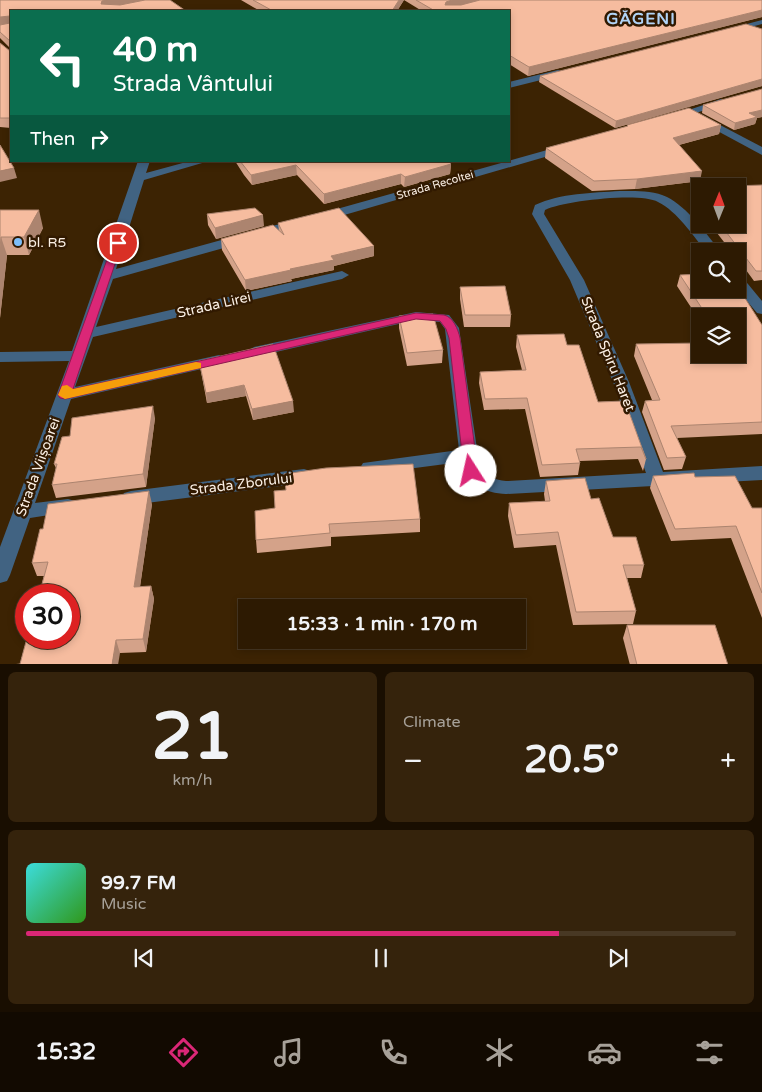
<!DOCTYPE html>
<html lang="en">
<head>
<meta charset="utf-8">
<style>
  :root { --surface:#2d1a02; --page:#35230c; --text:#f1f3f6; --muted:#a7a199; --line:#483824; --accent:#db2777 }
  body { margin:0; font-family:"Varela Round",sans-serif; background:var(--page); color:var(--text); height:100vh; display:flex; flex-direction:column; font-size:19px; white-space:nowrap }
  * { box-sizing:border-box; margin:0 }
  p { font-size:16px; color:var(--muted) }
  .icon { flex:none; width:28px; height:28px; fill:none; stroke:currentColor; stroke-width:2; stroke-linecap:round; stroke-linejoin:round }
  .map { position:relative; height:664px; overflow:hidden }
  .sheet { display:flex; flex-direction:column; gap:8px; padding:8px; background:#190e01; flex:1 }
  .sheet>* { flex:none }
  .banner { position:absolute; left:10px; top:10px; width:500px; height:152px; border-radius:0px; box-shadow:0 2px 8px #0003,0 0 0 1px var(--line); background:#0b6e4f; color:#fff; overflow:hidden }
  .needle { width:32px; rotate:1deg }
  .buttons { position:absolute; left:691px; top:178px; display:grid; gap:10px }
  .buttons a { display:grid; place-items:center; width:55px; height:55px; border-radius:0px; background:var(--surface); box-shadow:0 2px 8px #0003,0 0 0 1px var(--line); font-size:25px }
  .speed { position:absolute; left:15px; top:584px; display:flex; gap:10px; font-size:25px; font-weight:700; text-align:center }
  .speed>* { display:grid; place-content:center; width:65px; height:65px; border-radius:50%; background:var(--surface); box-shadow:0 2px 8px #0003,0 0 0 1px var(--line); line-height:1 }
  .speed .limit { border:8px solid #d22; background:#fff; color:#111 }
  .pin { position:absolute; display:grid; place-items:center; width:42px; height:42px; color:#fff; margin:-21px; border:2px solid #fff; border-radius:50%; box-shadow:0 1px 5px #0007 }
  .me { position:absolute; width:55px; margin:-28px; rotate:350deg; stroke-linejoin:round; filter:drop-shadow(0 0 4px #0008) }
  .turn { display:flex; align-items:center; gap:18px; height:105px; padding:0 20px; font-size:22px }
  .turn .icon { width:65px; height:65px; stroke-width:2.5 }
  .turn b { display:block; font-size:35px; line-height:42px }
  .then { display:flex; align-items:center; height:48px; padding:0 20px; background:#0003; gap:10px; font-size:19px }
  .big { font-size:38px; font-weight:700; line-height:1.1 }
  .sheet .widget { flex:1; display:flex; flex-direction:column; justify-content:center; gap:8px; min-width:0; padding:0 18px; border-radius:8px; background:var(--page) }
  .sheet .dial { align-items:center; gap:0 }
  .dial b { font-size:65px; line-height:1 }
  .song { display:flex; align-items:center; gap:15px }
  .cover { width:60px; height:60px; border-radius:8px; background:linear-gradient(135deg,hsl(180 70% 55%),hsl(110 70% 35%)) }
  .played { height:5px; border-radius:2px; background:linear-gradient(90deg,var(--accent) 75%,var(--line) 75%) }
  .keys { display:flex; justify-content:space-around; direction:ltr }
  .heat { display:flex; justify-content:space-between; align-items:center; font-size:28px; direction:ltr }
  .sheet .tiles { flex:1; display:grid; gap:8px; grid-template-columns:1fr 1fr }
  .widget:last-child { grid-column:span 2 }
  .trip { position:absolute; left:238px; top:599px; width:288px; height:50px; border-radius:0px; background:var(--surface); box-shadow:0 2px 8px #0003,0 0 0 1px var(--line); font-weight:700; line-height:50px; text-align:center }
  .dock { display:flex; height:80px; justify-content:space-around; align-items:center; background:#120a01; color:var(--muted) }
  .dock .icon { width:35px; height:35px }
  .dock .current { color:var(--accent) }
  .dock b { font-size:22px; color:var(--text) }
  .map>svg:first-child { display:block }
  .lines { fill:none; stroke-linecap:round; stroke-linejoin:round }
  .street { fill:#416382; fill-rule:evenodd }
  .wall { fill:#d4a289 }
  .shaded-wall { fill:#ac846f }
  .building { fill:#f6bc9f; stroke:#ac846f }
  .route { fill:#db2777; stroke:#8e194d }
  .slow { fill:#f59e0b }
  .poi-dot { fill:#7dbef9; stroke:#311900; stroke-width:2 }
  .labels { text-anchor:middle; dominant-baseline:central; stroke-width:5; stroke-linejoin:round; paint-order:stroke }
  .far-street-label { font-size:11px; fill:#fbf0e5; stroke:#311900 }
  .poi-label { font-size:14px; fill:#fbf0e5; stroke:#311900; text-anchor:start }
  .street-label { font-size:14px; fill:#fbf0e5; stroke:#311900 }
  .far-district-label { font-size:16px; font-weight:bold; letter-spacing:1px; fill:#b1d4f6; stroke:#311900 }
</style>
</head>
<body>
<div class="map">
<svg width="762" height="665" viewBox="0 0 762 665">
  <rect width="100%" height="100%" fill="#3c2303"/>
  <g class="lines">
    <g class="street">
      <polygon points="762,20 762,24 728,33 724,30"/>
      <polygon points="558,70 561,71 561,75 509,88 509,82"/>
      <polygon points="721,99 726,102 725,104 676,119 671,116"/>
      <polygon points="703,116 762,147 762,155 699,121 699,117"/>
      <polygon points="565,145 569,146 569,150 327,220 323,221 317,217 319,214"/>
      <polygon points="138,161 150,161 146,173 190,161 209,161 144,180 116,269 298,219 304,223 302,226 113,279 96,327 342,271 349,275 342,279 93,337 75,387 219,355 227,360 219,365 71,399 35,503 68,499 75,501 77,506 75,511 30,518 10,575 7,581 0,583 0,547 69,361 0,362 0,352 72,351"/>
      <path d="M 620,191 C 635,191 653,190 667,197 C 687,207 706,233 720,251 L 706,251 C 692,235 678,212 658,202 C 640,192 564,201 545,210 L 544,214 L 584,280 L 629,382 L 663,472 L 762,466 L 762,480 L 506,494 C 486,493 464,485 461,462 L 369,474 L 363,473 L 360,468 L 363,463 L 459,450 L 446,338 L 445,329 L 440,322 L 416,320 L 254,357 L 246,352 L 254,347 L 416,312 L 449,315 L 459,328 L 480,469 C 488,477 495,480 506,481 L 646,473 L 613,382 L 570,280 L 532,214 L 535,205 C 561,193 592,193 620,191 Z"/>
      <polygon points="738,277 743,278 762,301 762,314 757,313 737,289"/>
      <polygon points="304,469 310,471 313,476 310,481 304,483 131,505 124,503 122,498 124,493 131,491"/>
    </g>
  </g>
  <g class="wall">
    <polygon points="0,0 11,11 11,128 0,127 0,43 10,51 10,48 0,38"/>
    <polygon points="241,0 762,0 762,17 528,76 509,64 509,11 422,11 404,0 397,11 260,11"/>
    <polygon points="762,29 762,86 615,128 539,82 540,76"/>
    <polygon points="762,89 762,117 757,118 755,124 734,130 702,113 703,105"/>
    <polygon points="627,125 721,125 719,134 679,145 700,181 635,189 592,191 545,158 546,148 627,127"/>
    <polygon points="235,161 448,161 451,164 450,174 404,187 401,184 324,204 297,175 252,185 244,175"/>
    <polygon points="762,185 762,280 754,281 738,259 738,251 731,251 710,224 738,224"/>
    <polygon points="692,188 700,188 700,210 690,197"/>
    <polygon points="0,210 43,228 29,255 7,255 0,318"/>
    <polygon points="207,214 264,226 216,239 208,225"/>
    <polygon points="278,223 374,256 334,266 334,270 291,279 292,281 246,291 222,250 221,239 279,231"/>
    <polygon points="680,275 762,325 762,434 677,438 686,457 682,469 664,470 642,412 645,401 652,400 634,356 636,344 738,354 738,316 700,316 700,321 677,286"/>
    <polygon points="460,287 511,315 510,327 464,327 460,299"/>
    <polygon points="399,316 443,350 442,363 407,366 399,328"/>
    <polygon points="517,335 567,345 598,402 625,401 646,459 643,471 638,459 580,461 580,463 578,475 540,477 525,409 484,410 479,383 480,372 522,370 516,347"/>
    <polygon points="199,361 294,412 253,420 246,396 207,403"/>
    <polygon points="155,418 146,487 56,498 52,485 56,468 54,464 70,436"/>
    <polygon points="653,476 695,477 752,508 762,508 762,618 731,538 671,541 650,488"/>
    <polygon points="546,481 591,499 613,537 644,565 641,578 627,578 636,611 633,624 573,625 556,545 514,548 508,516 509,503 545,501 544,494"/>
    <polygon points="152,504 140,587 151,586 154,599 146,652 120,653 20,664 44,576 37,576 32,563 43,529"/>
    <polygon points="275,508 420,519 420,532 331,537 331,546 257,553 256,540"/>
    <polygon points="627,625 728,665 630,665 623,638"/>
  </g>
  <g class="shaded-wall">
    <polygon points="108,0 150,0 103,11 101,4 102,1"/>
    <polygon points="399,0 404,0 397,11 392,11"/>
    <polygon points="452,0 482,0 446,9 445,5 446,2"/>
    <polygon points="762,10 762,17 528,76 529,67"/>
    <polygon points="10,16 11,25 0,26 0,17"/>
    <polygon points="762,79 762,86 615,128 616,121"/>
    <polygon points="762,110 762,117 757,118 755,124 734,130 735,123 749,113"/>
    <polygon points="721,125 719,134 671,147 673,138"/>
    <polygon points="451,164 450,174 404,187 405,177"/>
    <polygon points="296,165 297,175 252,185 251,175"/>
    <polygon points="14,168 17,178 0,182 0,171"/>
    <polygon points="702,171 700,181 635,189 637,179"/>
    <polygon points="401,174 401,184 324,204 324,194"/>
    <polygon points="39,210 43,228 29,255 24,237"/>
    <polygon points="263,215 264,226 216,239 215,228"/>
    <polygon points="1,237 7,255 0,318 0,248"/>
    <polygon points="374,246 374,256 334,266 334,270 291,279 292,281 246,291 245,280 290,269 331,256"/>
    <polygon points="244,385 246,396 207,403 206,393"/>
    <polygon points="293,401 294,412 253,420 252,409"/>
    <polygon points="153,406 155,418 146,487 143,474"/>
    <polygon points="149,491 152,504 138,600 134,587"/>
    <polygon points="151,586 154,599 146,652 143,639"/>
    <polygon points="116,640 120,653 118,665 112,665"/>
  </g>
  <g class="building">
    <polygon points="0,0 108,0 102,1 101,4 120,5 145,0 170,0 186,11 11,11 11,118 0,118 0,43 10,51 10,41 0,32 0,25 10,23 10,16 0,17"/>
    <polygon points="253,0 399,0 392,11 273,11"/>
    <polygon points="416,0 452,0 446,2 445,5 461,5 480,0 762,0 762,10 529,67 509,55 509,11 435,11"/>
    <polygon points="746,24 762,29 762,79 616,121 540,76"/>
    <polygon points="762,89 762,110 749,113 757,117 735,123 703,105"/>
    <polygon points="689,108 721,125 673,138 702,171 637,179 594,181 546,148 628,126 627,125"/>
    <polygon points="0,145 14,168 0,171"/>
    <polygon points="240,161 448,161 451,164 405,177 401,174 324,194 296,165 251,175"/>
    <polygon points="762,185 762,271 756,271 720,224 738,224 738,186 732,186"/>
    <polygon points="692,188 700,188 700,198"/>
    <polygon points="255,208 263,215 215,228 207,214"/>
    <polygon points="339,208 374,246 331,256 334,260 290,269 291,270 245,280 221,239 273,225 284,235 278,223"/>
    <polygon points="0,210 39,210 24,237 1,237 0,248"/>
    <polygon points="700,274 700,289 738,289 738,287 762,325 762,422 671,426 686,457 667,458 645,401 660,400 636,344 700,343 700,354 738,354 738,316 707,316 680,275"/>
    <polygon points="505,286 511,315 465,315 460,287"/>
    <polygon points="433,314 443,350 407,353 399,316"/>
    <polygon points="564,334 567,345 579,345 598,402 625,401 646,459 641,447 576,449 580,463 542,465 527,398 485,399 480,372 526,370 517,335"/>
    <polygon points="273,344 293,401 252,409 244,385 206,393 199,361"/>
    <polygon points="153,406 143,474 52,485 57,464 54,464 62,437 70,436 72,418"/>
    <polygon points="413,464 420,519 329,524 330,533 256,540 255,511 275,508 274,491 286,490 284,474 326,468"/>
    <polygon points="694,473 695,477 735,476 752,508 762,508 762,593 736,526 675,529 653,476"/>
    <polygon points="585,478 591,499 599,498 613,537 636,537 644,565 623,565 636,611 576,612 558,532 516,535 509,503 550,501 546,481"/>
    <polygon points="149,491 134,587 151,586 143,639 116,640 112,665 12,665 20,664 27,638 69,638 69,595 39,595 48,562 32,563 40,529 43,529 48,504"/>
    <polygon points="627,625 715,625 728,665 637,665"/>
  </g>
  <path class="route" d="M 118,240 L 122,243 L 73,389 L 416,313 L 444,315 C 453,317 458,329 460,338 L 478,471 L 476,475 L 471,476 L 464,471 L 449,338 L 446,329 L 440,321 L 416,319 L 65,399 L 60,398 L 58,395 L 113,243 Z"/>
  <polygon class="slow" points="196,362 201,363 201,368 65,399 58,395 62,386 67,385 73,389"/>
  <circle class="poi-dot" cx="18" cy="242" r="5"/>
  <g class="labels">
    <g class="far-street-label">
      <text transform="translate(435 185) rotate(-16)">Strada Recoltei</text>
    </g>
    <g class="poi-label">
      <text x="28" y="242">bl. R5</text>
    </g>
    <g class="street-label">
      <text transform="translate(214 305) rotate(-13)">Strada Lirei</text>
      <text transform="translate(608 354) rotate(68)">Strada Spiru Haret</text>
      <text transform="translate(38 467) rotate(-70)">Strada Viișoarei</text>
      <text transform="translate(241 484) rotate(-7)">Strada Zborului</text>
    </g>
    <g class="far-district-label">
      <text x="641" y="19">GĂGENI</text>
    </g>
  </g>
</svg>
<div class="buttons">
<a><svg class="needle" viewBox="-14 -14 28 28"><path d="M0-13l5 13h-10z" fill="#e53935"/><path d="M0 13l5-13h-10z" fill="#a7a199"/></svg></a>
<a><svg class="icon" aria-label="search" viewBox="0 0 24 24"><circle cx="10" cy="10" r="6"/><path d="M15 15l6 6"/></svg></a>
<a><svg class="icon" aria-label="layers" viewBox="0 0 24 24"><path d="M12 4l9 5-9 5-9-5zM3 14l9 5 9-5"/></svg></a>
</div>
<div class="speed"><div class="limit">30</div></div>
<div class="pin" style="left:118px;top:243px;background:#d93025"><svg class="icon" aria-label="arrive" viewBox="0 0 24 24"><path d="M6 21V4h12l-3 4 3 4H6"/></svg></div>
<svg class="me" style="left:471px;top:471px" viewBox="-20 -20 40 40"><circle r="19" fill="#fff"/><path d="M0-13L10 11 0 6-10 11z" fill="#db2777"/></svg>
<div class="trip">15:33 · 1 min · 170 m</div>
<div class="banner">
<div class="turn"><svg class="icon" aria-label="left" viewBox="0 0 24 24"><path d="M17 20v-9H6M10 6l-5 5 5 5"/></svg><div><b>40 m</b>Strada Vântului</div></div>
<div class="then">Then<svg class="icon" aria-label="right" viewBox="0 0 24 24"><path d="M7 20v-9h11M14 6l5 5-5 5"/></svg></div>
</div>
</div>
<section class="sheet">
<div class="tiles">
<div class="widget dial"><b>21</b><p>km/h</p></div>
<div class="widget"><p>Climate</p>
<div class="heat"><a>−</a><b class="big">20.5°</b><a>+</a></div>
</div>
<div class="widget">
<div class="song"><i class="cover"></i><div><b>99.7 FM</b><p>Music</p></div></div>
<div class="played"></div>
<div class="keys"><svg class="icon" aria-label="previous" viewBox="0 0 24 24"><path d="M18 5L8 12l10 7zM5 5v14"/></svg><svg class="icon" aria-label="pause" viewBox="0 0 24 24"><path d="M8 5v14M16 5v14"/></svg><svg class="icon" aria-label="next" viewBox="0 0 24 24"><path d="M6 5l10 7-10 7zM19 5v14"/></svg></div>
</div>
</div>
</section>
<nav class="dock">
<b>15:32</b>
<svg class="icon current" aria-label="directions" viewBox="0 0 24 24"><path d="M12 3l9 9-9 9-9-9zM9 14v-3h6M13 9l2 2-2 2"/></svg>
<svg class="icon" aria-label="music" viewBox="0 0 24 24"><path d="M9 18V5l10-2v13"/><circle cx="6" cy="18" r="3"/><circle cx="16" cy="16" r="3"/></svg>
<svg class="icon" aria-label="phone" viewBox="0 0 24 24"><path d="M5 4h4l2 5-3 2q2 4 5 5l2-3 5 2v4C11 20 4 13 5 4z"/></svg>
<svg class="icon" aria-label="climate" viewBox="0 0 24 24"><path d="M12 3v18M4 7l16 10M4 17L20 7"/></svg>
<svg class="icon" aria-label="car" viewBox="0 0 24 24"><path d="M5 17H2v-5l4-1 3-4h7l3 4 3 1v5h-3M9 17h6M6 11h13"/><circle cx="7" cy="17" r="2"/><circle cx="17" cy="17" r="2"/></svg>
<svg class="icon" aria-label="filters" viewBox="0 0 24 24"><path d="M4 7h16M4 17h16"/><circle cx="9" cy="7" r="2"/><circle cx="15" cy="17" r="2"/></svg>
</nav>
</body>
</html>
